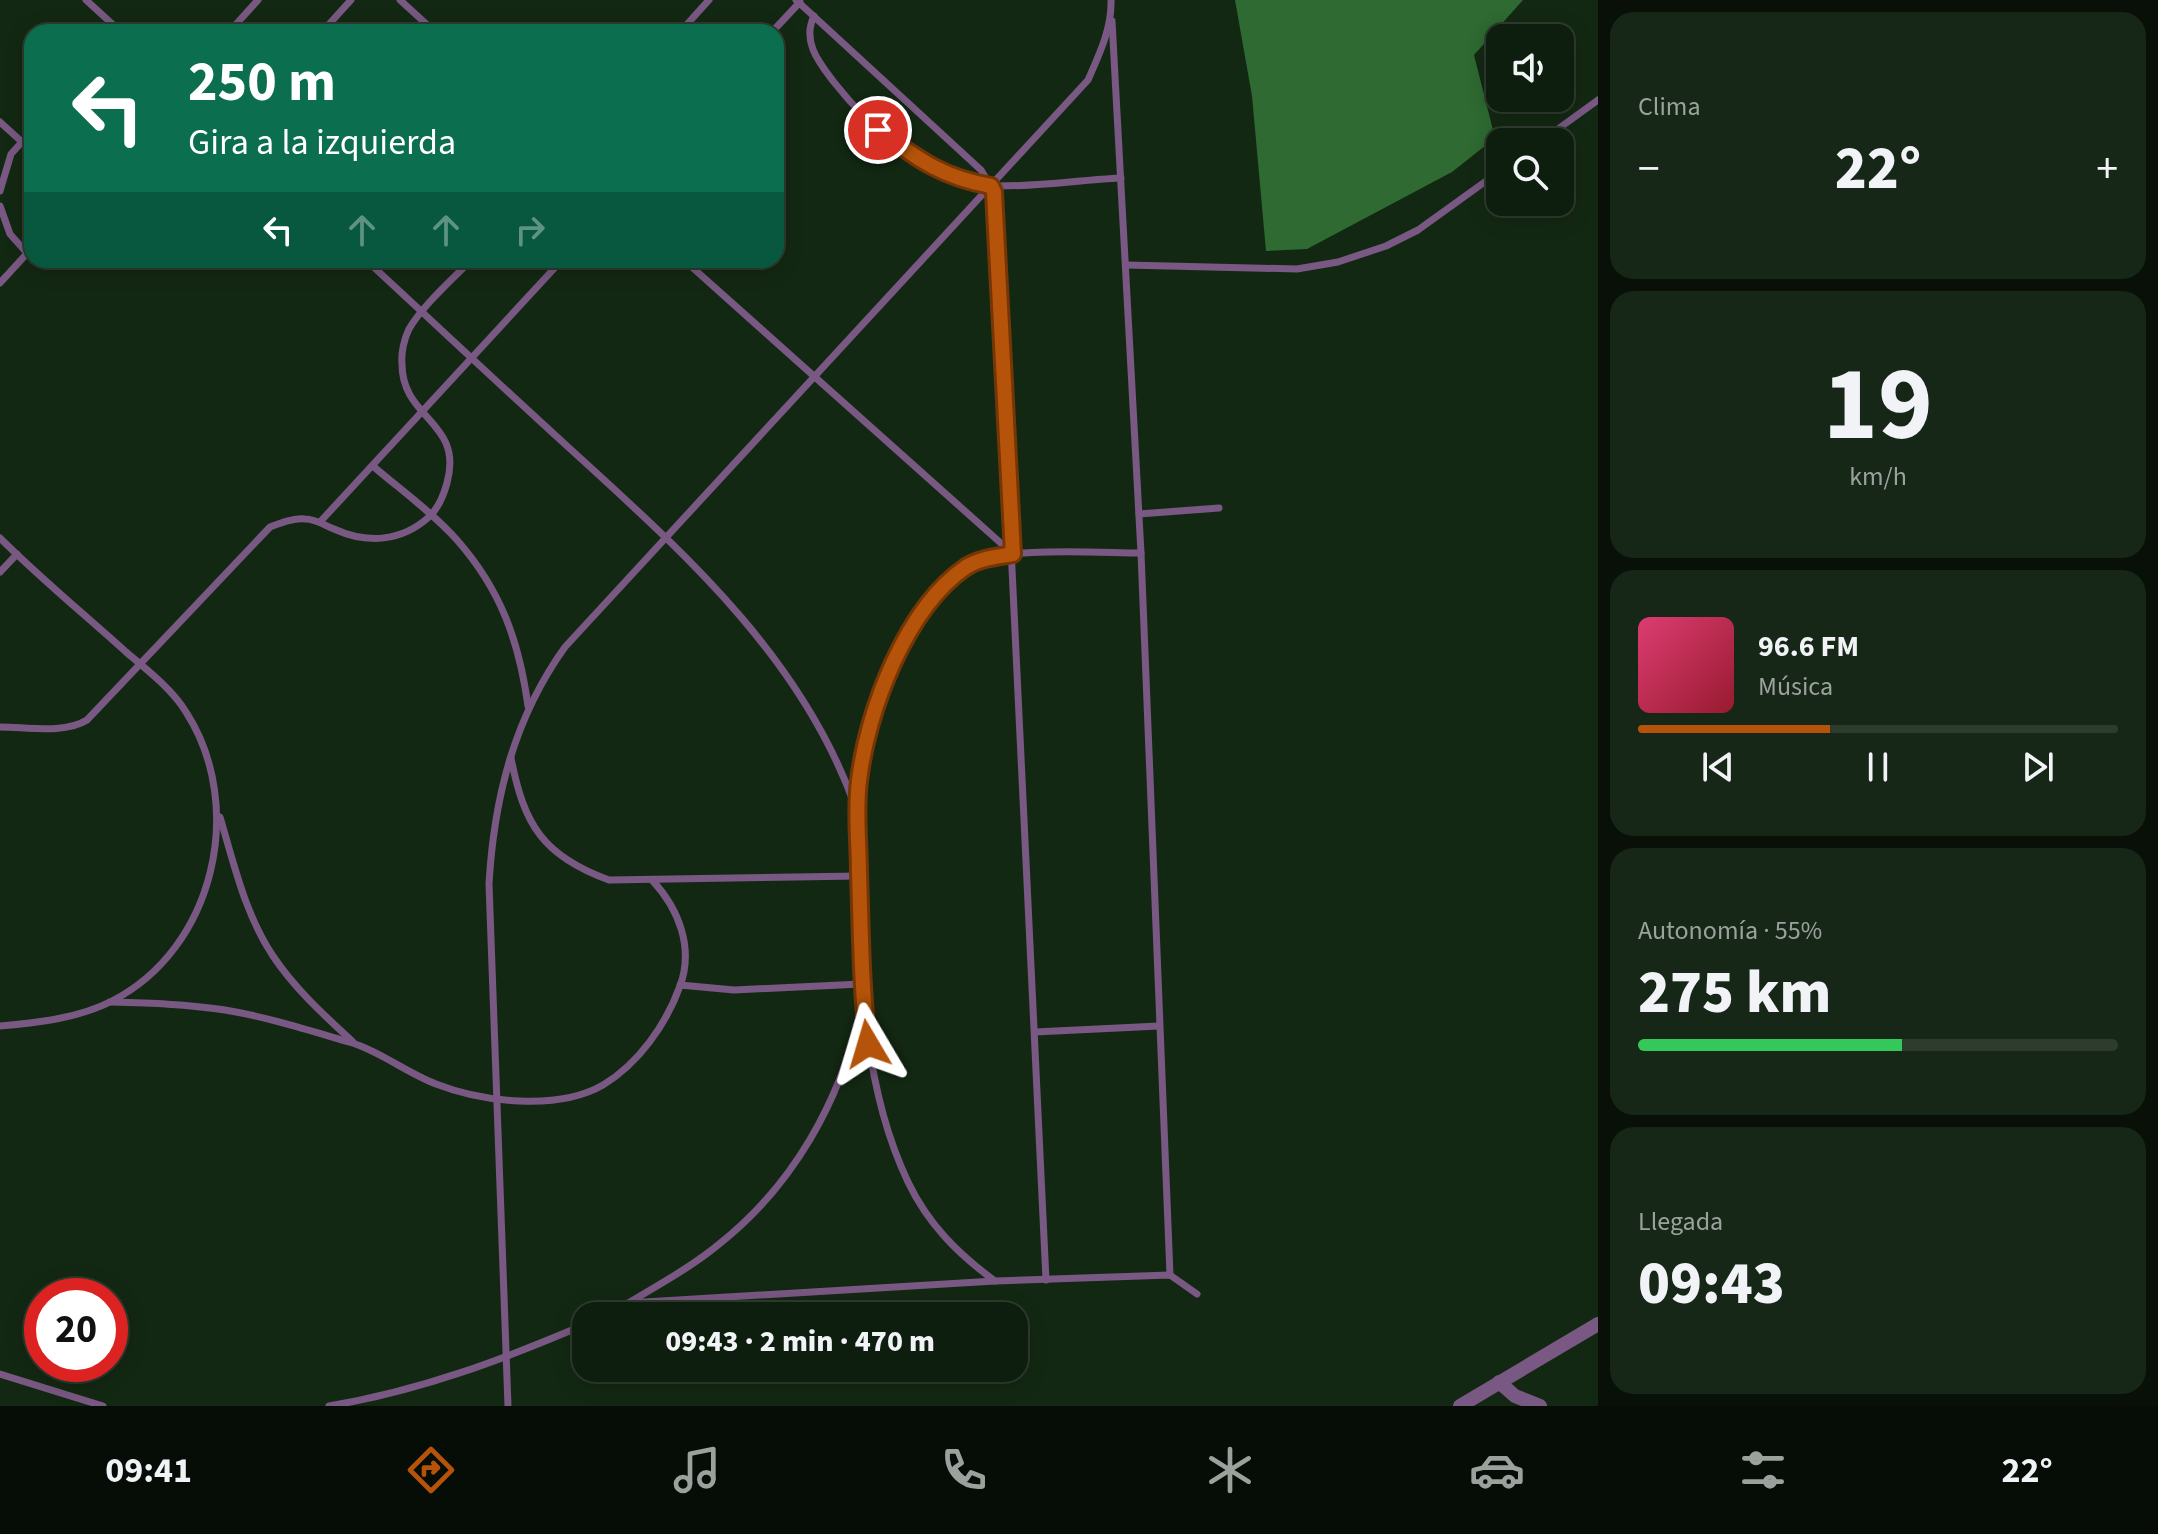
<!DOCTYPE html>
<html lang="es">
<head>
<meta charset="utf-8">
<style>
  :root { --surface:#0e1e0e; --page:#172717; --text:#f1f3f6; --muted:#9ba29e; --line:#2e3c2e; --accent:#b45309 }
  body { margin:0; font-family:"Source Sans 3",sans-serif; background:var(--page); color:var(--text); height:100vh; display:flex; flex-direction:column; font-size:30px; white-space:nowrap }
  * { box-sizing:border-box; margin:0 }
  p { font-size:26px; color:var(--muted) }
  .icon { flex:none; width:44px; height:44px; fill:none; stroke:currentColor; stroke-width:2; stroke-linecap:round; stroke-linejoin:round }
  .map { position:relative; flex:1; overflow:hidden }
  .details { display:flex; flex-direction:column; gap:12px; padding:12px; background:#081008; width:560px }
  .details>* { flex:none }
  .hud { position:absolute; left:24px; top:24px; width:760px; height:244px; border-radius:24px; box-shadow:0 4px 20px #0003,0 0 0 2px var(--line); background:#0b6e4f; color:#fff; overflow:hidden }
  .controls { position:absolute; left:1486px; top:24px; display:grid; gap:16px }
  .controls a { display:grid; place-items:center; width:88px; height:88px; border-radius:16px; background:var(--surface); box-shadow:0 4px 20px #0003,0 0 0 2px var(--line); font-size:40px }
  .speed { position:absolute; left:24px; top:1278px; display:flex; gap:16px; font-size:40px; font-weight:700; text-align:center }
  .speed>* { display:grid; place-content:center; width:104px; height:104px; border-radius:50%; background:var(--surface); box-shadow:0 4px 20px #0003,0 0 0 2px var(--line); line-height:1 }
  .speed .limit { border:12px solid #d22; background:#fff; color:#111 }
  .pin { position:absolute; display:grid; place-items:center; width:68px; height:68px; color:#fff; margin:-34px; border:4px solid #fff; border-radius:50%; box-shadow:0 2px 8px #0007 }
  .me { position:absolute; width:88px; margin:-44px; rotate:353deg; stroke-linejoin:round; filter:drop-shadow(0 0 6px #0008) }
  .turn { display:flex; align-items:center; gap:28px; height:168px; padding:0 32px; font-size:36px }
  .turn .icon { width:104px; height:104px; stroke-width:2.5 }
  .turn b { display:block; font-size:56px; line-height:68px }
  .lanes { display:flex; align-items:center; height:76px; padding:0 32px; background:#0003; justify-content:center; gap:40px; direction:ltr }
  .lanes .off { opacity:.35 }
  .big { font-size:60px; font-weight:800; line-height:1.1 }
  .details .tile { flex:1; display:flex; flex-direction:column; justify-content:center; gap:12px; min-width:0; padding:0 28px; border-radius:24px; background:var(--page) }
  .details .dial { align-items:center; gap:0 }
  .dial b { font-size:104px; line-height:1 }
  .song { display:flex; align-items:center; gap:24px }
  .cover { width:96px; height:96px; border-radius:12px; background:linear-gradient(135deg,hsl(340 70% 55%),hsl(350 70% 35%)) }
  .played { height:8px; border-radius:4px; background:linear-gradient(90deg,var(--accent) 40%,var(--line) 40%) }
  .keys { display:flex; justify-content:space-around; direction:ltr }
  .heat { display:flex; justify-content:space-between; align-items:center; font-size:44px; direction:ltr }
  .charge { height:12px; border-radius:6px; background:linear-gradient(90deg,#34c759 55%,var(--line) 0) }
  .trip { position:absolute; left:572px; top:1302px; width:456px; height:80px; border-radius:24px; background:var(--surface); box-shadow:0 4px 20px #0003,0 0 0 2px var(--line); font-weight:800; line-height:80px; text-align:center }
  .tabs { display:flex; height:128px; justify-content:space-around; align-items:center; background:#060c06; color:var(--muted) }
  .tabs .icon { width:56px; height:56px }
  .tabs .selected { color:var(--accent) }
  .tabs b { font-size:36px; color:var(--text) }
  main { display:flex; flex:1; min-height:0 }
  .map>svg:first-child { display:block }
  .forest { fill:#2e6a31 }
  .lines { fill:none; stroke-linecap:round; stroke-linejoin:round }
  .lane { stroke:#795883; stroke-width:7 }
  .street { stroke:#795883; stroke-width:14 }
  .route-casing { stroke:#753606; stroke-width:20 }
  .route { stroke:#b45309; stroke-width:14 }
</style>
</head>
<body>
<main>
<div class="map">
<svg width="1598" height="1406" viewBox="0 0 1598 1406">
  <rect width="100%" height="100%" fill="#132813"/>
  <polygon class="forest" points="1235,0 1523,0 1474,55 1495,138 1452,172 1307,249 1266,251 1252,96"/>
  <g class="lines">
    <g class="lane">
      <polyline points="86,0 121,32"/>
      <polyline points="400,0 435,32"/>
      <polyline points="796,0 981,170 994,192 1046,1280"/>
      <path d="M 814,16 C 802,41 818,61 833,81 C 868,126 933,184 992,186 C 1035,187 1079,180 1121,178"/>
      <polyline points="1112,21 1141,553 1170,1275"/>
      <polyline points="229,32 258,0"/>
      <polyline points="322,32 351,0"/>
      <polyline points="680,32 709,0"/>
      <polyline points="772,32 800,2"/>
      <polyline points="0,122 32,151"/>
      <polyline points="1540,142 1598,100"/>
      <polyline points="0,191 11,154 32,131"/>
      <polyline points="0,206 10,234 27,253"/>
      <path d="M 366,260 C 433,322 500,385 567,446 C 682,551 803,657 856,809"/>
      <polyline points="684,260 1013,554"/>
      <polyline points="1126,265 1297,269 1338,262 1386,246 1418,230 1500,171"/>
      <polyline points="0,283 32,248"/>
      <path d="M 374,467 C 401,490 433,513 457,540 C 501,590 519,641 528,706"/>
      <polyline points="1139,514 1219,508"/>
      <polyline points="320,522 562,260"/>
      <path d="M 0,538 C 40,578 84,614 126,652 C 146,669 172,689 186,712 C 247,807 214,949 112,1001 C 79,1018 37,1023 0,1026"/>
      <polyline points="0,572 17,554"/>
      <path d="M 0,727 C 26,727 65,734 87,720 L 270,527 C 281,523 293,518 305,519 C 316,519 324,525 334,529 C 367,544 402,542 430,516 C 439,507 444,494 447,483 C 464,421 402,420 402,364 C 401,353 404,339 409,329 C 423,305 452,280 471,260"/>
      <path d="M 511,758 C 524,825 543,856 609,880 L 859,876"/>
      <path d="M 220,817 C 234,864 245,914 273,956 C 295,989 324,1015 353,1042"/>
      <polyline points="680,985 734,990 861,984"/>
      <path d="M 110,1002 C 148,1003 187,1004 225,1010 C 267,1017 308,1030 349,1042 C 378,1050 407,1073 436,1084 C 482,1102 558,1111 603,1085 C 638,1064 666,1025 680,986 C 694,948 679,909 652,880"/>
      <polyline points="1035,1032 1159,1026"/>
      <path d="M 995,1281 C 958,1254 928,1224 908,1182 C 864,1089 861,986 860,886 C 859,852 855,817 859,783 C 865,715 909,604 968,567 C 1002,545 1098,553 1141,553"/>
      <path d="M 630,1302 C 660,1284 691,1267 718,1245 C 793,1186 841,1101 861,1008"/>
      <polyline points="602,1316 628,1303 995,1281 1170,1275 1197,1294"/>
      <polyline points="0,1374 103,1406"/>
      <path d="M 329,1406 C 419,1391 502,1360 586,1324"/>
      <path d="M 508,1406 L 489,884 C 494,798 514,718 565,647 L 1088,80 C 1099,55 1112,28 1111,0"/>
    </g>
    <g class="street">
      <polyline points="1499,1382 1515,1396 1540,1406"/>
      <polyline points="1460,1406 1598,1324"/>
    </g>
  </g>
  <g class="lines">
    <g class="route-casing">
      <path id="route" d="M 868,1044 C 861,987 861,930 859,873 C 859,843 855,811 859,781 C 867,711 906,608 966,567 C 980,558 997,557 1013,554 L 994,192 L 991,186 C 941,177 918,159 878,130"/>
    </g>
    <use href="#route" class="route"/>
  </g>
</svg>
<div class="controls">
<a><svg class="icon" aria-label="sound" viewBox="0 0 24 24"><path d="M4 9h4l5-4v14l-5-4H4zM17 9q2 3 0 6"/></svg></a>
<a><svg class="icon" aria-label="search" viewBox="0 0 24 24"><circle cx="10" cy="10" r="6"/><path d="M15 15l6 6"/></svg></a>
</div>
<div class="speed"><div class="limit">20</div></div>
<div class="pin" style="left:878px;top:130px;background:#d93025"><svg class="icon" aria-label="arrive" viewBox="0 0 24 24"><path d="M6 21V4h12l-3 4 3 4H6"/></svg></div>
<svg class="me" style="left:868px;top:1044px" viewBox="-20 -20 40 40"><path d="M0-17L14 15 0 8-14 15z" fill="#b45309" stroke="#fff" stroke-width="4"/></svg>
<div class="trip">09:43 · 2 min · 470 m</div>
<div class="hud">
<div class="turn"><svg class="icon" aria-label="left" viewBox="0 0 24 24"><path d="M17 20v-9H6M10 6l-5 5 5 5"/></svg><div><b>250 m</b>Gira a la izquierda</div></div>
<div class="lanes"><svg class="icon" aria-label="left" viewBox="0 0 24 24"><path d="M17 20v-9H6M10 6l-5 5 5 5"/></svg><svg class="icon off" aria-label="ahead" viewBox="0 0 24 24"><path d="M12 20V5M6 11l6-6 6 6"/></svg><svg class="icon off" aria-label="ahead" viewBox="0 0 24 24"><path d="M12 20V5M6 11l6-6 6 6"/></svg><svg class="icon off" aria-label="right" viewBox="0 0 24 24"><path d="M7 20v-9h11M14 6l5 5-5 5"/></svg></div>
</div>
</div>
<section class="details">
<div class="tile"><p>Clima</p>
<div class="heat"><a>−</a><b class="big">22°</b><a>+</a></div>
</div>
<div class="tile dial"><b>19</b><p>km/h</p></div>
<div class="tile">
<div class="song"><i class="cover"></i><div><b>96.6 FM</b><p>Música</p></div></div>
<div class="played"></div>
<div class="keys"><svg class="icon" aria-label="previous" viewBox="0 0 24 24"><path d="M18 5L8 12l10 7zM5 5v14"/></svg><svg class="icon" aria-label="pause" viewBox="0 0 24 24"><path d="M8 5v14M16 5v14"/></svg><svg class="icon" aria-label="next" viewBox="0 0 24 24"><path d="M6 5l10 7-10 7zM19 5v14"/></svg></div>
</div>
<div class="tile"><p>Autonomía · 55%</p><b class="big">275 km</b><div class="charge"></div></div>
<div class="tile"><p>Llegada</p><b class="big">09:43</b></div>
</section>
</main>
<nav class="tabs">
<b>09:41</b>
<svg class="icon selected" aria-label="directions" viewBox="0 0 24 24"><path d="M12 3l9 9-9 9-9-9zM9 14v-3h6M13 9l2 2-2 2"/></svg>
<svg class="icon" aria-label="music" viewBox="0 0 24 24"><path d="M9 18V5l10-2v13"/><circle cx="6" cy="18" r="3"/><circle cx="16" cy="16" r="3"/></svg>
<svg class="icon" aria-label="phone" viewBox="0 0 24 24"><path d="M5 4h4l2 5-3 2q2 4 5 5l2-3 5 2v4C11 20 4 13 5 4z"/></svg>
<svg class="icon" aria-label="climate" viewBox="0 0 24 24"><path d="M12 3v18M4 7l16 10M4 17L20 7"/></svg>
<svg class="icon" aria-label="car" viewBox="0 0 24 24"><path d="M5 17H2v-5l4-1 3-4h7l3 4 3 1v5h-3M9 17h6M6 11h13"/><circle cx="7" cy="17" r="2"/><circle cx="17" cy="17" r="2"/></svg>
<svg class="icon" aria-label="filters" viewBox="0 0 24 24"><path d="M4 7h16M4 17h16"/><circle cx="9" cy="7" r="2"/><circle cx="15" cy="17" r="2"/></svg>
<b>22°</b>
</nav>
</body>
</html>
